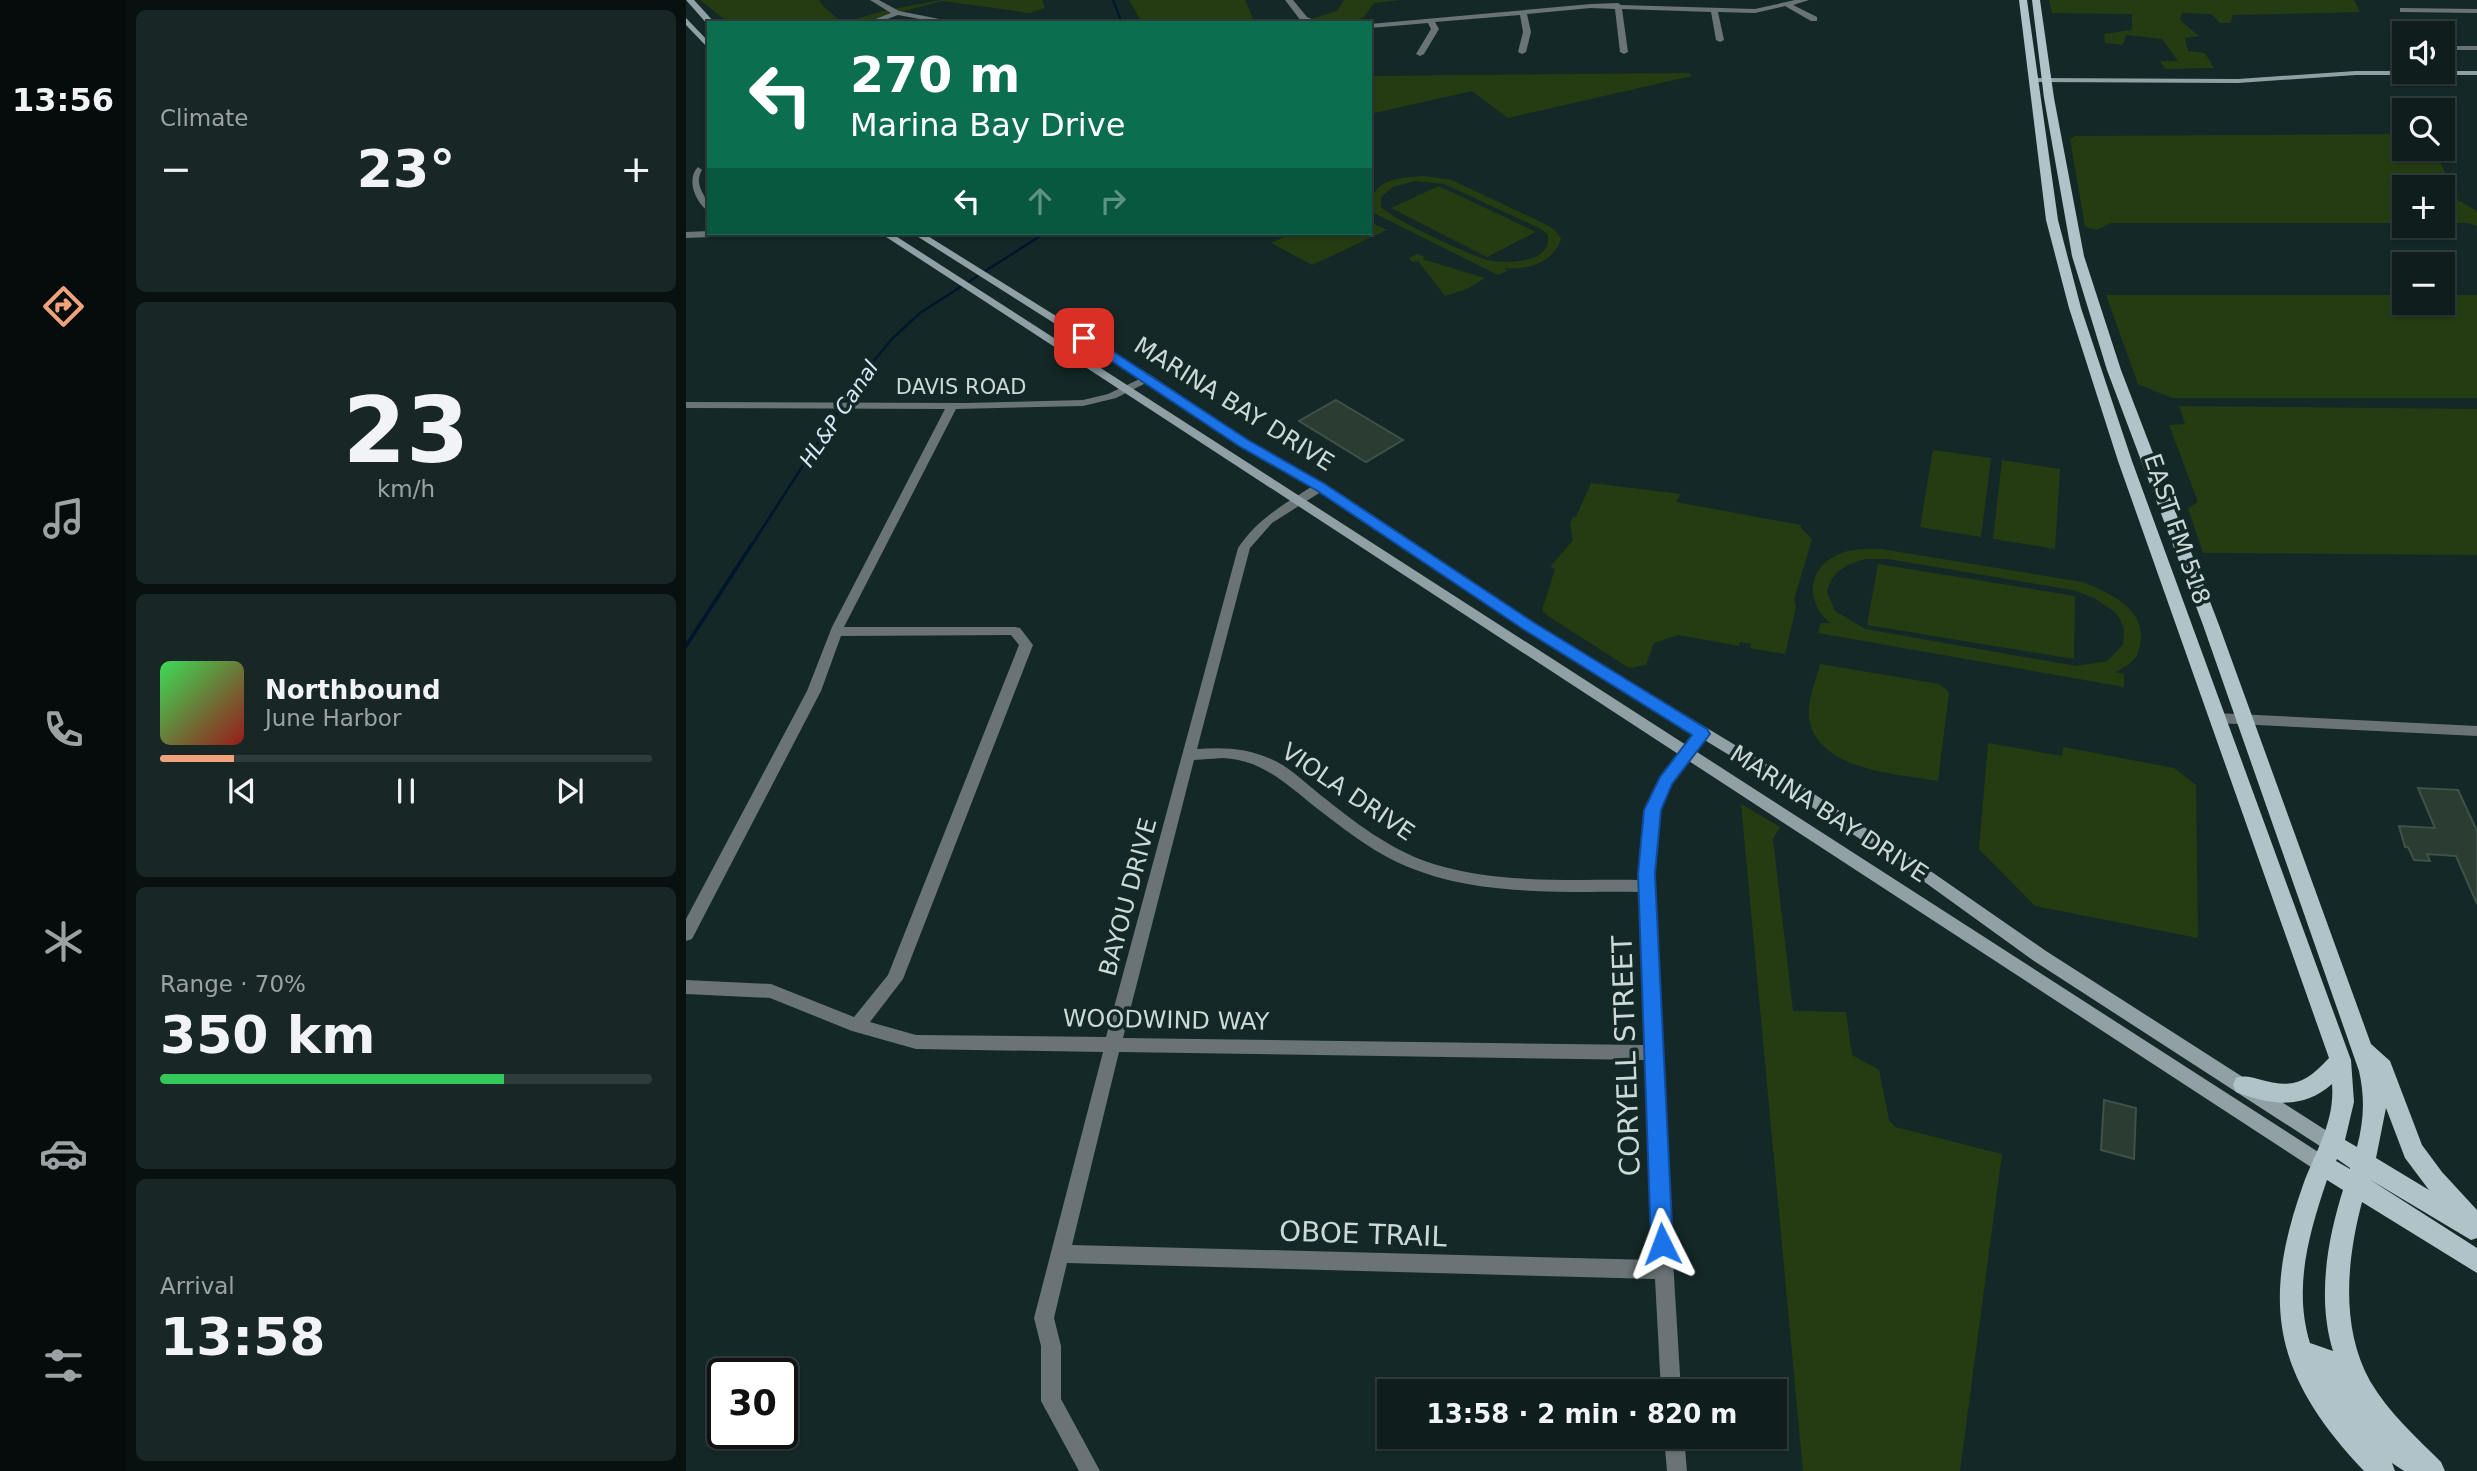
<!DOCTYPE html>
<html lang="en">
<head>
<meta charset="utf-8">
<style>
  :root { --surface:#0f1e1d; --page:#182726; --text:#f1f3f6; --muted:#9ba2a4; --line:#2f3c3b; --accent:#f0a27a }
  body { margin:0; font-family:"DejaVu Sans",sans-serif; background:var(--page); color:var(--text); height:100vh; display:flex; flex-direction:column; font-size:26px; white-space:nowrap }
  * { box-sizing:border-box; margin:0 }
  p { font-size:23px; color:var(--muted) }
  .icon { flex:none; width:38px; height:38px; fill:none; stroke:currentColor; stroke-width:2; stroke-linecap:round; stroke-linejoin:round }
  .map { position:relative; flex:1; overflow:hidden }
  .panel { display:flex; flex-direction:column; gap:10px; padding:10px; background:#081010; width:560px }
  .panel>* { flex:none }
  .hud { position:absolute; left:21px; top:21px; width:665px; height:214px; border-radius:0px; box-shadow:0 2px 5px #0004,0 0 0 2px var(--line); background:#0b6e4f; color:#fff; overflow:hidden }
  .controls { position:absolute; left:1706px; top:21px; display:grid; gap:14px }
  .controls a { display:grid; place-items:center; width:63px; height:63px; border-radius:0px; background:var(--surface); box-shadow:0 2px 5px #0004,0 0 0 2px var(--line); font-size:35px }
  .speed { position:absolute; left:21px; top:1358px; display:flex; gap:14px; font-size:35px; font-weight:700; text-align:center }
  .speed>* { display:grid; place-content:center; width:91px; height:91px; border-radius:50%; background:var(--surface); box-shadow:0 2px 5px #0004,0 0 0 2px var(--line); line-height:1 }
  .speed .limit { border:4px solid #111; border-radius:10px; background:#fff; color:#111 }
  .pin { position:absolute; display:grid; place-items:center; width:60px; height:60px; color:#fff; margin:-30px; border-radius:14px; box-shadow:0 4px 10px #0006 }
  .me { position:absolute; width:77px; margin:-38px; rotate:357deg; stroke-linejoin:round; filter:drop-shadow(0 0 5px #0008) }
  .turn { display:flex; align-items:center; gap:24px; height:147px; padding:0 28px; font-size:32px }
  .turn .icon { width:91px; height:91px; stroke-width:2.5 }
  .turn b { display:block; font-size:49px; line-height:60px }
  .lanes { display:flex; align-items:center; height:66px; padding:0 28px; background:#0003; justify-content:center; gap:35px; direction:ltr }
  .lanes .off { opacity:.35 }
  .big { font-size:52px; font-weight:800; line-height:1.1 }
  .panel .tile { flex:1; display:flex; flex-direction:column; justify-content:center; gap:10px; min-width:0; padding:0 24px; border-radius:10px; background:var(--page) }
  .panel .dial { align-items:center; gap:0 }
  .dial b { font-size:91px; line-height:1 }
  .song { display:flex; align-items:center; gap:21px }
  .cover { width:84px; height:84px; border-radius:10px; background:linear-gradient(135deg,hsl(130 70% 55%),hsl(0 70% 35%)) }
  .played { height:7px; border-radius:4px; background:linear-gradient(90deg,var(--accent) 15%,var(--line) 15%) }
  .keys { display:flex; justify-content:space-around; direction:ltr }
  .heat { display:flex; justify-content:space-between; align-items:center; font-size:38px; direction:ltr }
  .charge { height:10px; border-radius:5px; background:linear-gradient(90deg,#34c759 70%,var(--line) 0) }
  .trip { position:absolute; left:691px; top:1379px; width:410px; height:70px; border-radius:0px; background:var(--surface); box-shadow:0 2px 5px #0004,0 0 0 2px var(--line); font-weight:800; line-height:70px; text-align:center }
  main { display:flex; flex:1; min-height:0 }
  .menu { display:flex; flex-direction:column; width:126px; justify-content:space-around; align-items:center; background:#060c0c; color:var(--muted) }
  .menu .icon { width:49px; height:49px }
  .menu .on { color:var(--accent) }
  .menu b { font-size:32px; color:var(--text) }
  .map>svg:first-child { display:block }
  .green { fill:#253c12; fill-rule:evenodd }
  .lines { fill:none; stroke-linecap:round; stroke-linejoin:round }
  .stream-far2 { stroke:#00162e; stroke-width:2 }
  .stream-far1 { stroke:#00162e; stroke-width:2.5 }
  .stream { stroke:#00162e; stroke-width:3.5 }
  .building { fill:#2b3c33; stroke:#3f5148; stroke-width:2 }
  .street { fill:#6a7376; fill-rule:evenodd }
  .secondary { fill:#91a0a5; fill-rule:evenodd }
  .primary { fill:#b0c3c9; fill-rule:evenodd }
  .route { fill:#1a73e8; stroke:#114b97; stroke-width:2 }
  .labels { text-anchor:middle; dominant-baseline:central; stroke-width:7; stroke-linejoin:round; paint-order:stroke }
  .far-street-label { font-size:21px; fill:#ccd9d8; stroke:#142827 }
  .far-water-label { font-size:21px; font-style:italic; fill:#d7e6f5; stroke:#142827 }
  .street-label { font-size:24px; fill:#ccd9d8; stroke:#142827 }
  .near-street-label { font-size:28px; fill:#ccd9d8; stroke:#142827 }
</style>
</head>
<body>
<main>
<nav class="menu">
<b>13:56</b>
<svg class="icon on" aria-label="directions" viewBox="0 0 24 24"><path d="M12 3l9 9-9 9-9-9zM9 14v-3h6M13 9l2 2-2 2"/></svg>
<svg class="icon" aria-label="music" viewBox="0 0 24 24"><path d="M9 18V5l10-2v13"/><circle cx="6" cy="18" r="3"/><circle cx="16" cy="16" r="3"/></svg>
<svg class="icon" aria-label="phone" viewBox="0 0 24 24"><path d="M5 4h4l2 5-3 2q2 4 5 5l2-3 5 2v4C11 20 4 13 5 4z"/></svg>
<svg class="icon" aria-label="climate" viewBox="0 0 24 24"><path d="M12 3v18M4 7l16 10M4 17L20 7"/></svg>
<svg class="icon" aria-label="car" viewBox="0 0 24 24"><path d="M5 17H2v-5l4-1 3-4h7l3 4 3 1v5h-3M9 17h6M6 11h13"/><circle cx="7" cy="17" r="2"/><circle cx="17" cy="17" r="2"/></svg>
<svg class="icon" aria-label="filters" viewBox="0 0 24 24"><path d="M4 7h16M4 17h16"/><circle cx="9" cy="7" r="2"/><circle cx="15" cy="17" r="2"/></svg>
</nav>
<section class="panel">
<div class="tile"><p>Climate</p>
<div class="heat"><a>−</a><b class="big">23°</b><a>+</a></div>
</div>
<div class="tile dial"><b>23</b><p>km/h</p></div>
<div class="tile">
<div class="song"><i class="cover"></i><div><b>Northbound</b><p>June Harbor</p></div></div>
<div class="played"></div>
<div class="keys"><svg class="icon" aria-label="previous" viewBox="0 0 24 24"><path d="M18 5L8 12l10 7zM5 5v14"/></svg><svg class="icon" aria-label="pause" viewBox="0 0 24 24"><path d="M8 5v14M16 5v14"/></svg><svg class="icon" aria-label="next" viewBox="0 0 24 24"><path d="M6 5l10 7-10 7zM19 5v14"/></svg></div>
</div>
<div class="tile"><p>Range · 70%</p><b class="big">350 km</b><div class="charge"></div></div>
<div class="tile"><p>Arrival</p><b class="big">13:58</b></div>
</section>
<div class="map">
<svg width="1791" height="1471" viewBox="0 0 1791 1471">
  <rect width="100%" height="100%" fill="#142827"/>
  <g class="green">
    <polygon points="14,0 133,0 137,6 157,23 197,11 255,0 356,0 359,8 344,13 256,1 173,23 43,23"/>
    <polygon points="443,0 559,0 569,23 456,23"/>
    <polygon points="658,0 716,0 688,3 678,17 666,22 612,23 651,11"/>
    <polygon points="1363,0 1668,0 1674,12 1547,15 1544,23 1534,23 1525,14 1496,13 1494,20 1513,36 1499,38 1502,51 1519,53 1528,68 1479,69 1474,61 1492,61 1476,39 1440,35 1437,45 1419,43 1418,34 1446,30 1446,14 1366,13"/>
    <polygon points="1004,73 1006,76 822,118 786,91 684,114 684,76"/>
    <polygon points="1718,134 1718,149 1748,149 1772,200 1791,211 1791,226 1782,223 1757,223 1757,187 1718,187 1718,223 1425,223 1411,230 1399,227 1384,139 1389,136"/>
    <path d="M 738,176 L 766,180 L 861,225 L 870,231 L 875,239 C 868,262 841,271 819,268 L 821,271 L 812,275 L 684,211 C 684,179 711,178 738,176 ZM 729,181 L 758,184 L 855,229 L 862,235 C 866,264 821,264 802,260 C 785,256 706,219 695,207 L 695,197 L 707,187 Z"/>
    <polygon points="753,186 850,232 801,257 705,208"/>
    <polygon points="684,222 701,230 626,265 585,243 607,233 684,233"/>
    <polygon points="731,254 739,257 736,259 799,278 781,289 759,296 732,261 727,262 723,258"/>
    <polygon points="1420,295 1718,295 1718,303 1757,303 1757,295 1791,295 1791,398 1486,398 1452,384"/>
    <polygon points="1493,406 1791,409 1791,555 1517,553 1502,508 1512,502 1483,425 1499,424"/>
    <polygon points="1247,450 1305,458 1295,537 1234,527"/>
    <polygon points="1316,460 1374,469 1369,549 1307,539"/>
    <polygon points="905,483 995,494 990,502 1115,525 1115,528 1126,539 1108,600 1110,607 1099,654 1064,648 1065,644 1054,642 1053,646 992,635 968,643 960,665 943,668 862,616 856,610 869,569 864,567 887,540 884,524 887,517 890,517"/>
    <path d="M 1195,549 L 1396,582 C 1423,592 1462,610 1454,645 C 1452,660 1442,666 1429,672 L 1438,674 L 1438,687 L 1132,633 L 1135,623 L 1144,623 C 1120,602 1120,570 1151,555 C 1165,548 1180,549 1195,549 ZM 1179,559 L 1202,559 L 1387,590 L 1408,598 L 1429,612 L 1435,621 L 1438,630 L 1437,645 L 1421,661 L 1390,666 L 1179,629 L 1149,611 L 1141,592 C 1146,571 1159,565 1179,559 Z"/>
    <polygon points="1192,564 1389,596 1388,659 1181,625"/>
    <path d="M 1134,664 L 1253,684 L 1263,692 L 1252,781 C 1213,774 1136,771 1124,723 C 1119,706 1130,681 1134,664 Z"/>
    <polygon points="1302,743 1376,756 1377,747 1488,768 1510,785 1512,938 1349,906 1293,849"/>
    <polygon points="1055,804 1094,827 1087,839 1107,1011 1160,1012 1166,1055 1193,1070 1203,1120 1209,1127 1316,1154 1274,1471 1117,1471"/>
  </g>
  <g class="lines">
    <g class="stream-far2">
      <polyline points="427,0 436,23"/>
      <polyline points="351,237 358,233"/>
    </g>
    <polyline class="stream-far1" points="65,546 175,376 206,339 234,313 354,236"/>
    <polyline class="stream" points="0,646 66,544"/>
  </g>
  <g class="building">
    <polygon points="650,400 717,440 680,462 613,421"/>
    <polygon points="1732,788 1772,790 1791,831 1791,904 1770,856 1741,854 1744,861 1728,860 1722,847 1719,847 1713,826 1749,828"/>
    <polygon points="1418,1100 1450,1108 1448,1159 1415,1150"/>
  </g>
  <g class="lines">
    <g class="street">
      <polygon points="184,0 193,0 213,11 274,23 255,23 212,15 191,23 179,23 205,13"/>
      <polygon points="599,0 607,0 621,17 635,23 615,21"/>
      <polygon points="1109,0 1123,0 1107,5 1131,17 1131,21 1125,21 1099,6 1069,13 1032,12 1038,40 1034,42 1030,40 1025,12 936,9 942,52 938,54 934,52 929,9 905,8 841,14 845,32 840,52 836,54 832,52 837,32 834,15 749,22 753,29 738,54 734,56 730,54 745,29 742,23 684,28 684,24 905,4 932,3 935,5 1069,9"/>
      <polygon points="1714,8 1791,9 1791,13 1717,12 1714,12"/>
      <rect x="1757" y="46" width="34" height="4"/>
      <path d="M 12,167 L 16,170 C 6,187 23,195 23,212 C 9,202 0,179 12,167 Z"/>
      <polygon points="23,231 23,233 55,233 50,236 0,238 0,232"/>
      <path d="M 462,375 L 467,378 L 466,380 L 430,398 L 397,406 L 270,409 L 158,627 L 329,627 L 334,628 L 347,645 L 217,979 L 184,1022 L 230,1035 L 420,1037 L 552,548 C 572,518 600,503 630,484 L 638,484 L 638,490 L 586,523 L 564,548 L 511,749 C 537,747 561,748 585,759 C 606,768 622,786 641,800 C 668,822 702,847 736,860 C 804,885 882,879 954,880 L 959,810 L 975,777 L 1011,730 L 1016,729 L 1023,734 L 986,784 L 973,810 L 969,874 L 978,1113 L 995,1391 L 975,1391 L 969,1279 L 381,1263 L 368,1318 L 375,1346 L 375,1399 L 414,1471 L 393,1471 L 355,1401 L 355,1346 L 348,1318 L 417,1052 L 230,1049 L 166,1031 L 84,998 L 0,994 L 0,980 L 85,984 L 168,1017 L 202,975 L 333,645 L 325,635 L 155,636 L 135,691 L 6,939 L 0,941 L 0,919 L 121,691 L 146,627 L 259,409 L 0,408 L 0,402 L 280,403 L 397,400 L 422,394 ZM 537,758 C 580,760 605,789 637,813 C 663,833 692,855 722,867 C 795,897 877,891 954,892 L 958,1045 L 437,1038 L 508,760 ZM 433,1052 L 959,1060 L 968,1260 L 386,1245 Z"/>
      <polygon points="1530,713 1791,726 1791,736 1530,723 1523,718"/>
      <polygon points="978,1437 998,1437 1001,1471 981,1471"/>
    </g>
    <g class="secondary">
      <polygon points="0,0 8,0 29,23 22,25"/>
      <polygon points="0,18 23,42 23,49 0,25"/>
      <polygon points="1670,71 1791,71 1791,75 1670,75 1552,83 1348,82 1344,80 1348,78 1552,79"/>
      <polygon points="194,233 205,233 1643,1159 1646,1165 1643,1171 1637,1173 1631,1171"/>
      <polygon points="226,233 237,233 466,376 562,441 638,484 847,623 1107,780 1243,870 1360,951 1652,1138 1655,1144 1652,1150 1646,1152 1640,1150 1348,961 1233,878 1097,788 837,629 630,490 554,445 458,380"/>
    </g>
    <path class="primary" d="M 1333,0 L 1341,0 L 1372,220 L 1395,308 L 1446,461 L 1665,1060 L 1668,1102 L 1659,1140 L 1671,1147 C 1678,1120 1679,1098 1673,1071 L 1517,625 L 1421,370 L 1386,256 L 1358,98 L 1346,0 L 1354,0 L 1368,98 L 1398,256 L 1435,370 L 1533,625 L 1685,1044 L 1704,1061 L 1736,1145 L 1756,1172 L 1791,1210 L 1791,1238 L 1785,1240 L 1683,1179 L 1791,1248 L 1791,1273 L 1676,1202 C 1661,1259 1654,1327 1684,1381 C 1702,1412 1730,1437 1755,1462 L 1759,1471 L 1718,1471 L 1706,1463 L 1709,1471 L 1678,1471 C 1589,1377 1574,1306 1617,1185 C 1630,1150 1649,1122 1646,1084 C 1617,1110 1584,1105 1550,1092 L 1547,1085 L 1550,1078 C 1559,1075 1564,1077 1572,1079 C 1606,1089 1619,1084 1643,1058 L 1432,461 L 1383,308 L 1360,220 ZM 1700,1108 L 1719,1158 L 1743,1190 L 1690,1158 ZM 1651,1159 L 1664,1168 L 1664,1169 L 1650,1161 ZM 1641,1180 L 1657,1190 C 1641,1241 1631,1299 1647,1351 L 1624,1343 C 1607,1288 1623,1233 1641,1180 Z"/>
  </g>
  <polygon class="route" points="394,335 402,335 562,440 639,484 847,622 1021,729 1024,734 1021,738 986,784 975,810 969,874 987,1244 983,1251 976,1254 968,1251 965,1244 952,874 958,810 974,777 1006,735 837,629 630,490 553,446 394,340"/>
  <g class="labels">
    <g class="far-street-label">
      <text x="275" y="387">DAVIS ROAD</text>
    </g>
    <g class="far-water-label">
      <text transform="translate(153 414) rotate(-56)">HL&amp;P Canal</text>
    </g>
    <g class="street-label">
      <text transform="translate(548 404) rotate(32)">MARINA BAY DRIVE</text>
      <text transform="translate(1491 529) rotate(71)">EAST FM 518</text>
      <text transform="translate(662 792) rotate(34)">VIOLA DRIVE</text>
      <text transform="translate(1143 814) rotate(33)">MARINA BAY DRIVE</text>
      <text transform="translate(442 897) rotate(-75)">BAYOU DRIVE</text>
      <text transform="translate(480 1020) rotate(1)">WOODWIND WAY</text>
    </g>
    <g class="near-street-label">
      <text transform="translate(940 1056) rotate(-92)">CORYELL STREET</text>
      <text transform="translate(677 1234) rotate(2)">OBOE TRAIL</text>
    </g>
  </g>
</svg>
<div class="controls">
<a><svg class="icon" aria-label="sound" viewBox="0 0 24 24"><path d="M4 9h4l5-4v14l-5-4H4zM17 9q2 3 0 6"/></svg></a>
<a><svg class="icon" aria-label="search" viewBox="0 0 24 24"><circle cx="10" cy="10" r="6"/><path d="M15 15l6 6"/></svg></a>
<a>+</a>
<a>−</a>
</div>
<div class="speed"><div class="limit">30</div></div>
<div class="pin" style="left:398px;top:338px;background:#d93025"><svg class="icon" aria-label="arrive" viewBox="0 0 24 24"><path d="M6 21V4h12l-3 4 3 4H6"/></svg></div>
<svg class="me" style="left:976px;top:1244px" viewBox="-20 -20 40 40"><path d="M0-17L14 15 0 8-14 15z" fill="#1a73e8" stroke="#fff" stroke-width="4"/></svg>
<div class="trip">13:58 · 2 min · 820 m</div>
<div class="hud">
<div class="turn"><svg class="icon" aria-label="left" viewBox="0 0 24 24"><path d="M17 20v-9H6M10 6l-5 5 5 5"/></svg><div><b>270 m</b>Marina Bay Drive</div></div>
<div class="lanes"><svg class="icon" aria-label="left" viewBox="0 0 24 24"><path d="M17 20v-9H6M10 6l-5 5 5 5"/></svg><svg class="icon off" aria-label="ahead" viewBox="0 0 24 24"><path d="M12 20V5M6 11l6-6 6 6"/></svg><svg class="icon off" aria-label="right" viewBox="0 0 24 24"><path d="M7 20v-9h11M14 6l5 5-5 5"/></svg></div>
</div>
</div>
</main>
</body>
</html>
